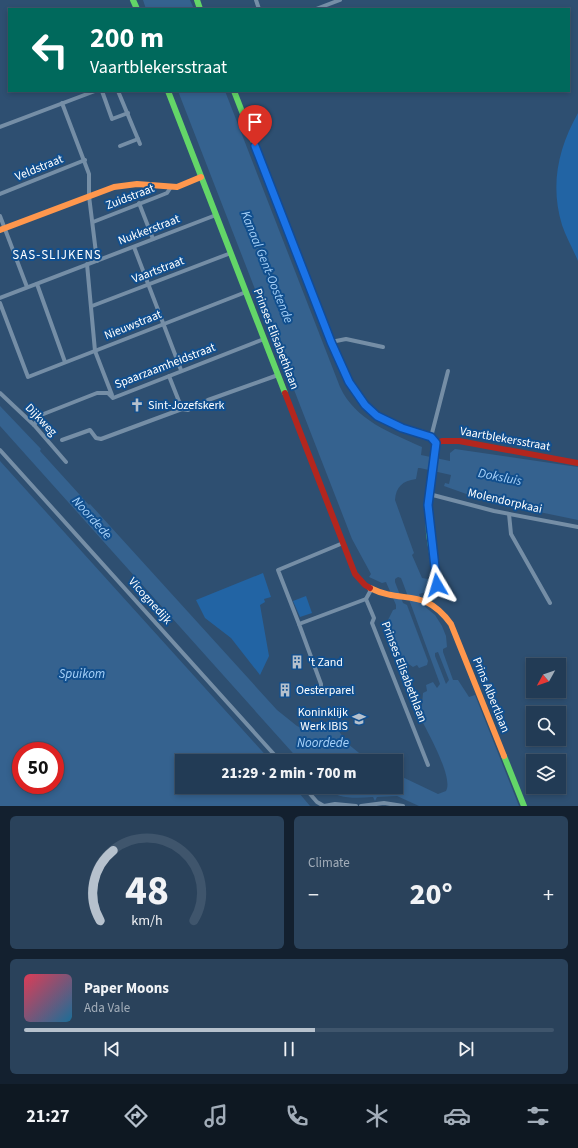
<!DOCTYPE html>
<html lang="en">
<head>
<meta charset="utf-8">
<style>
  :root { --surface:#223b55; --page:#2a425b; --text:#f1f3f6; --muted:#a2adb9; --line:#3f556c; --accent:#b6c1cd }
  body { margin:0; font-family:"Source Sans 3",sans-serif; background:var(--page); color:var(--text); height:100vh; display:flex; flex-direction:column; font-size:15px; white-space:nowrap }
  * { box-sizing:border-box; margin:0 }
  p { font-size:13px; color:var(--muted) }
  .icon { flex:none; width:22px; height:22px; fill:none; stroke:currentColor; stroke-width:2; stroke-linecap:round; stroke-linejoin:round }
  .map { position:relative; height:806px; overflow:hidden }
  .side { display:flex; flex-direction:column; gap:10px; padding:10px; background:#13202f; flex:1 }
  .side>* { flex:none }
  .top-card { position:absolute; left:8px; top:8px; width:562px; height:84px; border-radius:0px; box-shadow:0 2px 6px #0003,0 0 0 1px var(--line); background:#00695c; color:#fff; overflow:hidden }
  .needle { width:26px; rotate:230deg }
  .fabs { position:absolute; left:526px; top:658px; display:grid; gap:8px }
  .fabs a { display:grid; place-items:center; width:40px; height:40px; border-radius:0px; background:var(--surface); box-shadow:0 2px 6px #0003,0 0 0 1px var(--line); font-size:20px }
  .speed { position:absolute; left:12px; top:742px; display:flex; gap:8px; font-size:20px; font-weight:700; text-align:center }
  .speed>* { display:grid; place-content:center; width:52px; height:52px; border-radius:50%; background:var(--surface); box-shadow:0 2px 6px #0003,0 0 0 1px var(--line); line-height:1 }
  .speed .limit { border:6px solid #d22; background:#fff; color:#111 }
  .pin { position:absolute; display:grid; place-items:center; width:34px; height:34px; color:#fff; margin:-41px -17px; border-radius:50% 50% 50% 0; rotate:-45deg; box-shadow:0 0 4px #0007 }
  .pin .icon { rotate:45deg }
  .me { position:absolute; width:44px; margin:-22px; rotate:353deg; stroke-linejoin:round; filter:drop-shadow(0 0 3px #0008) }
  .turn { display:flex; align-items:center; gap:14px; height:84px; padding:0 16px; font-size:18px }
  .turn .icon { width:52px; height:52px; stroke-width:2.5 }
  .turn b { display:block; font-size:28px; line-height:34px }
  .big { font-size:30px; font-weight:800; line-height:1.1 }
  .side .widget { flex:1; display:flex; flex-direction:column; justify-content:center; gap:6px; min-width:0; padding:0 14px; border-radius:6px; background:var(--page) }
  .side .dial { align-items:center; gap:0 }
  .dial svg { height:104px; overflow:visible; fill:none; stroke:var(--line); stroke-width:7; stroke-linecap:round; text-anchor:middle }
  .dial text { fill:var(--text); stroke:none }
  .song { display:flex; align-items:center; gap:12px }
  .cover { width:48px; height:48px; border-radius:6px; background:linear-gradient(135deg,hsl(350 70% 55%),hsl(200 70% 35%)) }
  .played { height:4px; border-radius:2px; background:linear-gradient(90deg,var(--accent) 55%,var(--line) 55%) }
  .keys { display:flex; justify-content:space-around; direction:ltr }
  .heat { display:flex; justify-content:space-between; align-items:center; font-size:22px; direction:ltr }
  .side .tiles { flex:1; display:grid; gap:10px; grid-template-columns:1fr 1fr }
  .widget:last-child { grid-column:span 2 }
  .trip { position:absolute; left:175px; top:754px; width:228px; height:40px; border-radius:0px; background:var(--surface); box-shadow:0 2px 6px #0003,0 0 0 1px var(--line); font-weight:800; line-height:40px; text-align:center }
  .tabs { display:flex; height:64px; justify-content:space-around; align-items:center; background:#0e1822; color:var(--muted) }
  .tabs .icon { width:28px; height:28px }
  .tabs .selected { color:var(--accent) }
  .tabs b { font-size:18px; color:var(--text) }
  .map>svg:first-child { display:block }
  .green { fill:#2264a4 }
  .water { fill:#35628f; fill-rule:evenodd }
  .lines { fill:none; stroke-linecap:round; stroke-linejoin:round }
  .street { stroke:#758ea6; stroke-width:4 }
  .fast { stroke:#63d668; stroke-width:6 }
  .slow { stroke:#ff974d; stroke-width:6 }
  .jam { stroke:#b3261e; stroke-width:6 }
  .route-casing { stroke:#114b97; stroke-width:10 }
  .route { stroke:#1a73e8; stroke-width:7 }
  .labels { text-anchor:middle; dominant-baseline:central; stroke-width:4; stroke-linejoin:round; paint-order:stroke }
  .street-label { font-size:12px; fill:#fff; stroke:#114f8e }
  .poi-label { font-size:12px; fill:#fff; stroke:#114f8e; text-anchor:start }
  .neighbourhood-label { font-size:13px; letter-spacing:1px; fill:#fff; stroke:#114f8e }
  .water-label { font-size:13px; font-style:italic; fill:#a6d1f9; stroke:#114f8e }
</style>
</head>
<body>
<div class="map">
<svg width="578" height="806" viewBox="0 0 578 806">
  <rect width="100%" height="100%" fill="#2e4f71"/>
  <g class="green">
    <path d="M 578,113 L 578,261 C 573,249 566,237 562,225 C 550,185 558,149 578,113 Z"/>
    <polygon points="263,573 271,597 264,599 265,602 260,605 269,656 260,675 231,638 205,618 196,600"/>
    <polygon points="306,596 312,613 300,617 293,601"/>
  </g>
  <g class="water">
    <polygon points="143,0 190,0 194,9 146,9"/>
    <path d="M 178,91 L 225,91 L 340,387 C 355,420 391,433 422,447 L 421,455 L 450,461 L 450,453 L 455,449 L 578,467 L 578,520 L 486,501 L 444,486 L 445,483 L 449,484 L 451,475 L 420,468 L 418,468 L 416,479 C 402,481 396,487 395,500 L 414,553 L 412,555 L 422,578 L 428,579 L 430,588 L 426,592 L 419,594 L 424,606 L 435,615 L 442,626 L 446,636 L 447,647 L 443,649 L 443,652 L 453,680 L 458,680 L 469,697 L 475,695 L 519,806 L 419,806 L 397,796 L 377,797 L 375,801 L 373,797 C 356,798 338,800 324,787 L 396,787 L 396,774 L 438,794 L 446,791 C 454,778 427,731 420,717 L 421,716 L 423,693 L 427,691 L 426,685 L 433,682 L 437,688 L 440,684 L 403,583 L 401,578 L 398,577 L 395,579 L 395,582 L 403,603 L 407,605 L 428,661 L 427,665 L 419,668 L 417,665 L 413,667 L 400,658 L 386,624 L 393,610 L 396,609 L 396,605 L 386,582 L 382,583 L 369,577 L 371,574 L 352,539 ZM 438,652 L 449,680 L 446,684 L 435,656 L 435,653 Z"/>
    <polygon points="0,406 41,449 40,451 89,505 90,504 277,710 297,726 306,730 331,720 348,744 369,761 300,761 0,426"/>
    <path d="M 0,461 L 271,761 L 182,761 L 182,787 L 294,787 L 310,806 L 0,806 ZM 21,751 L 55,751 L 55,785 L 21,785 Z"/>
  </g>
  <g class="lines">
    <g class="street">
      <polyline points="256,0 259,9"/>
      <polyline points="316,9 340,0"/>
      <polyline points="102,91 112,119 128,113"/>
      <polyline points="118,91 140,144"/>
      <polyline points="62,103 89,174 89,196 97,261"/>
      <polyline points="0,127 95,91"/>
      <polyline points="120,146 138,139"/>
      <polyline points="0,194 85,160"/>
      <polyline points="139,203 153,239"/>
      <polyline points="0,216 27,287"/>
      <polyline points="93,222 157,197 167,193 171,187"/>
      <polyline points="134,247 181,370"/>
      <polyline points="87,264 95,351 112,395"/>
      <polyline points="37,284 65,362"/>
      <polyline points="0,298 216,215"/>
      <polyline points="0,303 28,377 246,292"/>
      <polyline points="92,306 231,253"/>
      <polyline points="331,342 346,339 383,347"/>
      <polyline points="169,376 182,409"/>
      <polyline points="0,393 34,425 66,462"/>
      <polyline points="34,425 41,415 97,393 108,393 113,398 264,339"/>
      <polyline points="431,437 448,371"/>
      <polyline points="62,440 90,430 96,438 101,439 182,409 188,410 208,400 278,375"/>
      <polyline points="0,450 280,761"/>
      <polyline points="429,494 494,511 578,527"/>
      <polyline points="509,514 511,534 550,603"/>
      <polyline points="372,588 366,599 374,618 372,623 428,765"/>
      <polyline points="299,624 278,570 343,543"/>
      <polyline points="321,689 321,684 299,624 366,599"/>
      <polyline points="304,787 317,802 324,806"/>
      <polyline points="324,806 335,804 356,806"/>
      <polyline points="361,806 384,803 403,806"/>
    </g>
    <g class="fast">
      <polyline points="133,0 137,9"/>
      <polyline points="197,0 200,9"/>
      <polyline points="168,91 285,393"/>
      <polyline points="234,91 322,318"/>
      <polyline points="428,601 436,590 437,585 429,534 428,505 436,443"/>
      <polyline points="504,756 524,806"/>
    </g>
    <g class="slow">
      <polyline points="0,230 114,187 137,184 177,187 201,177"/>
      <path d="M 322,318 C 337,359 351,403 392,424 C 407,431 426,429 436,443"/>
      <path d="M 370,588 C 404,605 423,586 451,624 L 504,756"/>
    </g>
    <g class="jam">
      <polyline points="285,393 355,574 365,585 370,588"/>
      <polyline points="436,443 442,441 459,441 578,463"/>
    </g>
  </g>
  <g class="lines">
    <g class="route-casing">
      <polyline id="route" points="255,146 331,342 349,382 365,405 377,416 402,428 431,437 436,443 428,505 437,585"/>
    </g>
    <use href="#route" class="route"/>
  </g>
  <defs>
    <g id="church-bare" transform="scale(1.08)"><path d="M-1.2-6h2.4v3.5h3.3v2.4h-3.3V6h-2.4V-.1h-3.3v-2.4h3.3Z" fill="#b6c1cd" stroke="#114f8e" stroke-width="2.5" paint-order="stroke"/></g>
    <g id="building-bare" transform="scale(1.08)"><path d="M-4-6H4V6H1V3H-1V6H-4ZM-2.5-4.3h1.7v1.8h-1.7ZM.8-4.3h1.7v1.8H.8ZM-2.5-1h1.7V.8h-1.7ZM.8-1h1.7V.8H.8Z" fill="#b6c1cd" stroke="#114f8e" stroke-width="2.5" paint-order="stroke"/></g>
    <g id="school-bare" transform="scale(1.08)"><path d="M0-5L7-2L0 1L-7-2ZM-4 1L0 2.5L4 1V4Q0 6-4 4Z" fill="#b6c1cd" stroke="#114f8e" stroke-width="2.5" paint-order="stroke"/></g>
  </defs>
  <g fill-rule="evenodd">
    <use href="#church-bare" x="137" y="405"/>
    <use href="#building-bare" x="297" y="662"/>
    <use href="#building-bare" x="285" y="690"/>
    <use href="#school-bare" x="359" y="719"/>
  </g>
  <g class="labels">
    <g class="street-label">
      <text transform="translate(39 168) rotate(-22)">Veldstraat</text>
      <text transform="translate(130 197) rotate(-21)">Zuidstraat</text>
      <text transform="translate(149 230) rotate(-21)">Nukkerstraat</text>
      <text transform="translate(158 270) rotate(-21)">Vaartstraat</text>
      <text transform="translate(133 325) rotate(-22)">Nieuwstraat</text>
      <text transform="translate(276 339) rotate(69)">Prinses Elisabethlaan</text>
      <text transform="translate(165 366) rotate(-21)">Spaarzaamheidstraat</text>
      <text transform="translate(41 420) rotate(46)">Dijkweg</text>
      <text transform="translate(505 439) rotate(10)">Vaartblekersstraat</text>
      <text transform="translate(505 501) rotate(13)">Molendorpkaai</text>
      <text transform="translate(150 601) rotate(48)">Vicognedijk</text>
      <text transform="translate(404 672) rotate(69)">Prinses Elisabethlaan</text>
      <text transform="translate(491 695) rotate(68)">Prins Albertlaan</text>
    </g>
    <g class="poi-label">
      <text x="148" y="405">Sint-Jozefskerk</text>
      <text x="308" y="662">'t Zand</text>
      <text x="296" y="690">Oesterparel</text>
      <text x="348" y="712" text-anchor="end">Koninklijk<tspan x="348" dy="14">Werk IBIS</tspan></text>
    </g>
    <g class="neighbourhood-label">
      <text x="57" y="255">SAS-SLIJKENS</text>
    </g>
    <g class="water-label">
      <text transform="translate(267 267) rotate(68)">Kanaal Gent-Oostende</text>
      <text transform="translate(500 477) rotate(11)">Doksluis</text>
      <text transform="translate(92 518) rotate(48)">Noordede</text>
      <text x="82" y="674">Spuikom</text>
      <text x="323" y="743">Noordede</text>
    </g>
  </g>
</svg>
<div class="fabs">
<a><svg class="needle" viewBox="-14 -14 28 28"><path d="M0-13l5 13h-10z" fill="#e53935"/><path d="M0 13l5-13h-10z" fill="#a2adb9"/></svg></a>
<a><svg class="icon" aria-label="search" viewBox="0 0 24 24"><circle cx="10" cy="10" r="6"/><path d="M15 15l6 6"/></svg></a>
<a><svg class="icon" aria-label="layers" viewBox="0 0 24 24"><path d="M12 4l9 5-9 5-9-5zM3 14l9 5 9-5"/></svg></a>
</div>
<div class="speed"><div class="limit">50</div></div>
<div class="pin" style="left:255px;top:146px;background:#d93025"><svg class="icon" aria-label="arrive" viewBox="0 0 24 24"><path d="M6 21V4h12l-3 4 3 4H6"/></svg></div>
<svg class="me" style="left:437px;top:585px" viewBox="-20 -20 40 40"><path d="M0-17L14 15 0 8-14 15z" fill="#1a73e8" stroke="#fff" stroke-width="4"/></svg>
<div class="trip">21:29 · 2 min · 700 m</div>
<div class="top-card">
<div class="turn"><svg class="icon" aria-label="left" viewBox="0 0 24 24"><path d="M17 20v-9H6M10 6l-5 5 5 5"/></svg><div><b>200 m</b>Vaartblekersstraat</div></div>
</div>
</div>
<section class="side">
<div class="tiles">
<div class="widget dial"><svg viewBox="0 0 100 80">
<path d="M14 69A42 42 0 1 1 86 69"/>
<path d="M14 69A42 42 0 0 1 24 15" stroke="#b6c1cd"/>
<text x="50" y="56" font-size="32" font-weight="700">48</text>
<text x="50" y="72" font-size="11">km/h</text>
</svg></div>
<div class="widget"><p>Climate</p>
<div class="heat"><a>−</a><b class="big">20°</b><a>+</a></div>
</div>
<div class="widget">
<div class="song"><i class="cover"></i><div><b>Paper Moons</b><p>Ada Vale</p></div></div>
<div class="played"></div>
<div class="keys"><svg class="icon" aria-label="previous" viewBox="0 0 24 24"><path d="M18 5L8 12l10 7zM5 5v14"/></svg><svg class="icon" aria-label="pause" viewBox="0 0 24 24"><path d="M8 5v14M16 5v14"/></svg><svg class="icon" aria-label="next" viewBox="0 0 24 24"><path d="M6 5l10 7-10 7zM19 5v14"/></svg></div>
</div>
</div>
</section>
<nav class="tabs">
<b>21:27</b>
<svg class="icon selected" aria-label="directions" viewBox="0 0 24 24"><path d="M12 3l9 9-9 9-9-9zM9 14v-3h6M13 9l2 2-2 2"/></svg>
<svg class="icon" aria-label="music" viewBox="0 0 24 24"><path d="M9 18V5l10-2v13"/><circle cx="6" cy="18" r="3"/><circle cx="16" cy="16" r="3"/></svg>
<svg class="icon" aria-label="phone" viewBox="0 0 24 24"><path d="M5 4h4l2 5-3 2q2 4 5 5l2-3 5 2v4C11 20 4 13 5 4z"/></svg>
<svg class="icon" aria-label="climate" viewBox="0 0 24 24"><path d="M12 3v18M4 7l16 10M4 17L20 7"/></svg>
<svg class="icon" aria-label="car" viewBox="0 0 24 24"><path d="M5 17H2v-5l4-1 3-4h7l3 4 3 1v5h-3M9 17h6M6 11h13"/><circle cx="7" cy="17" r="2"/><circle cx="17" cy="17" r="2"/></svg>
<svg class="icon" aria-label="filters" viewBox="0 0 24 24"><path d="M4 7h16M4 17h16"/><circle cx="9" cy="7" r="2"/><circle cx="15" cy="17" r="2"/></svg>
</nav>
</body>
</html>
